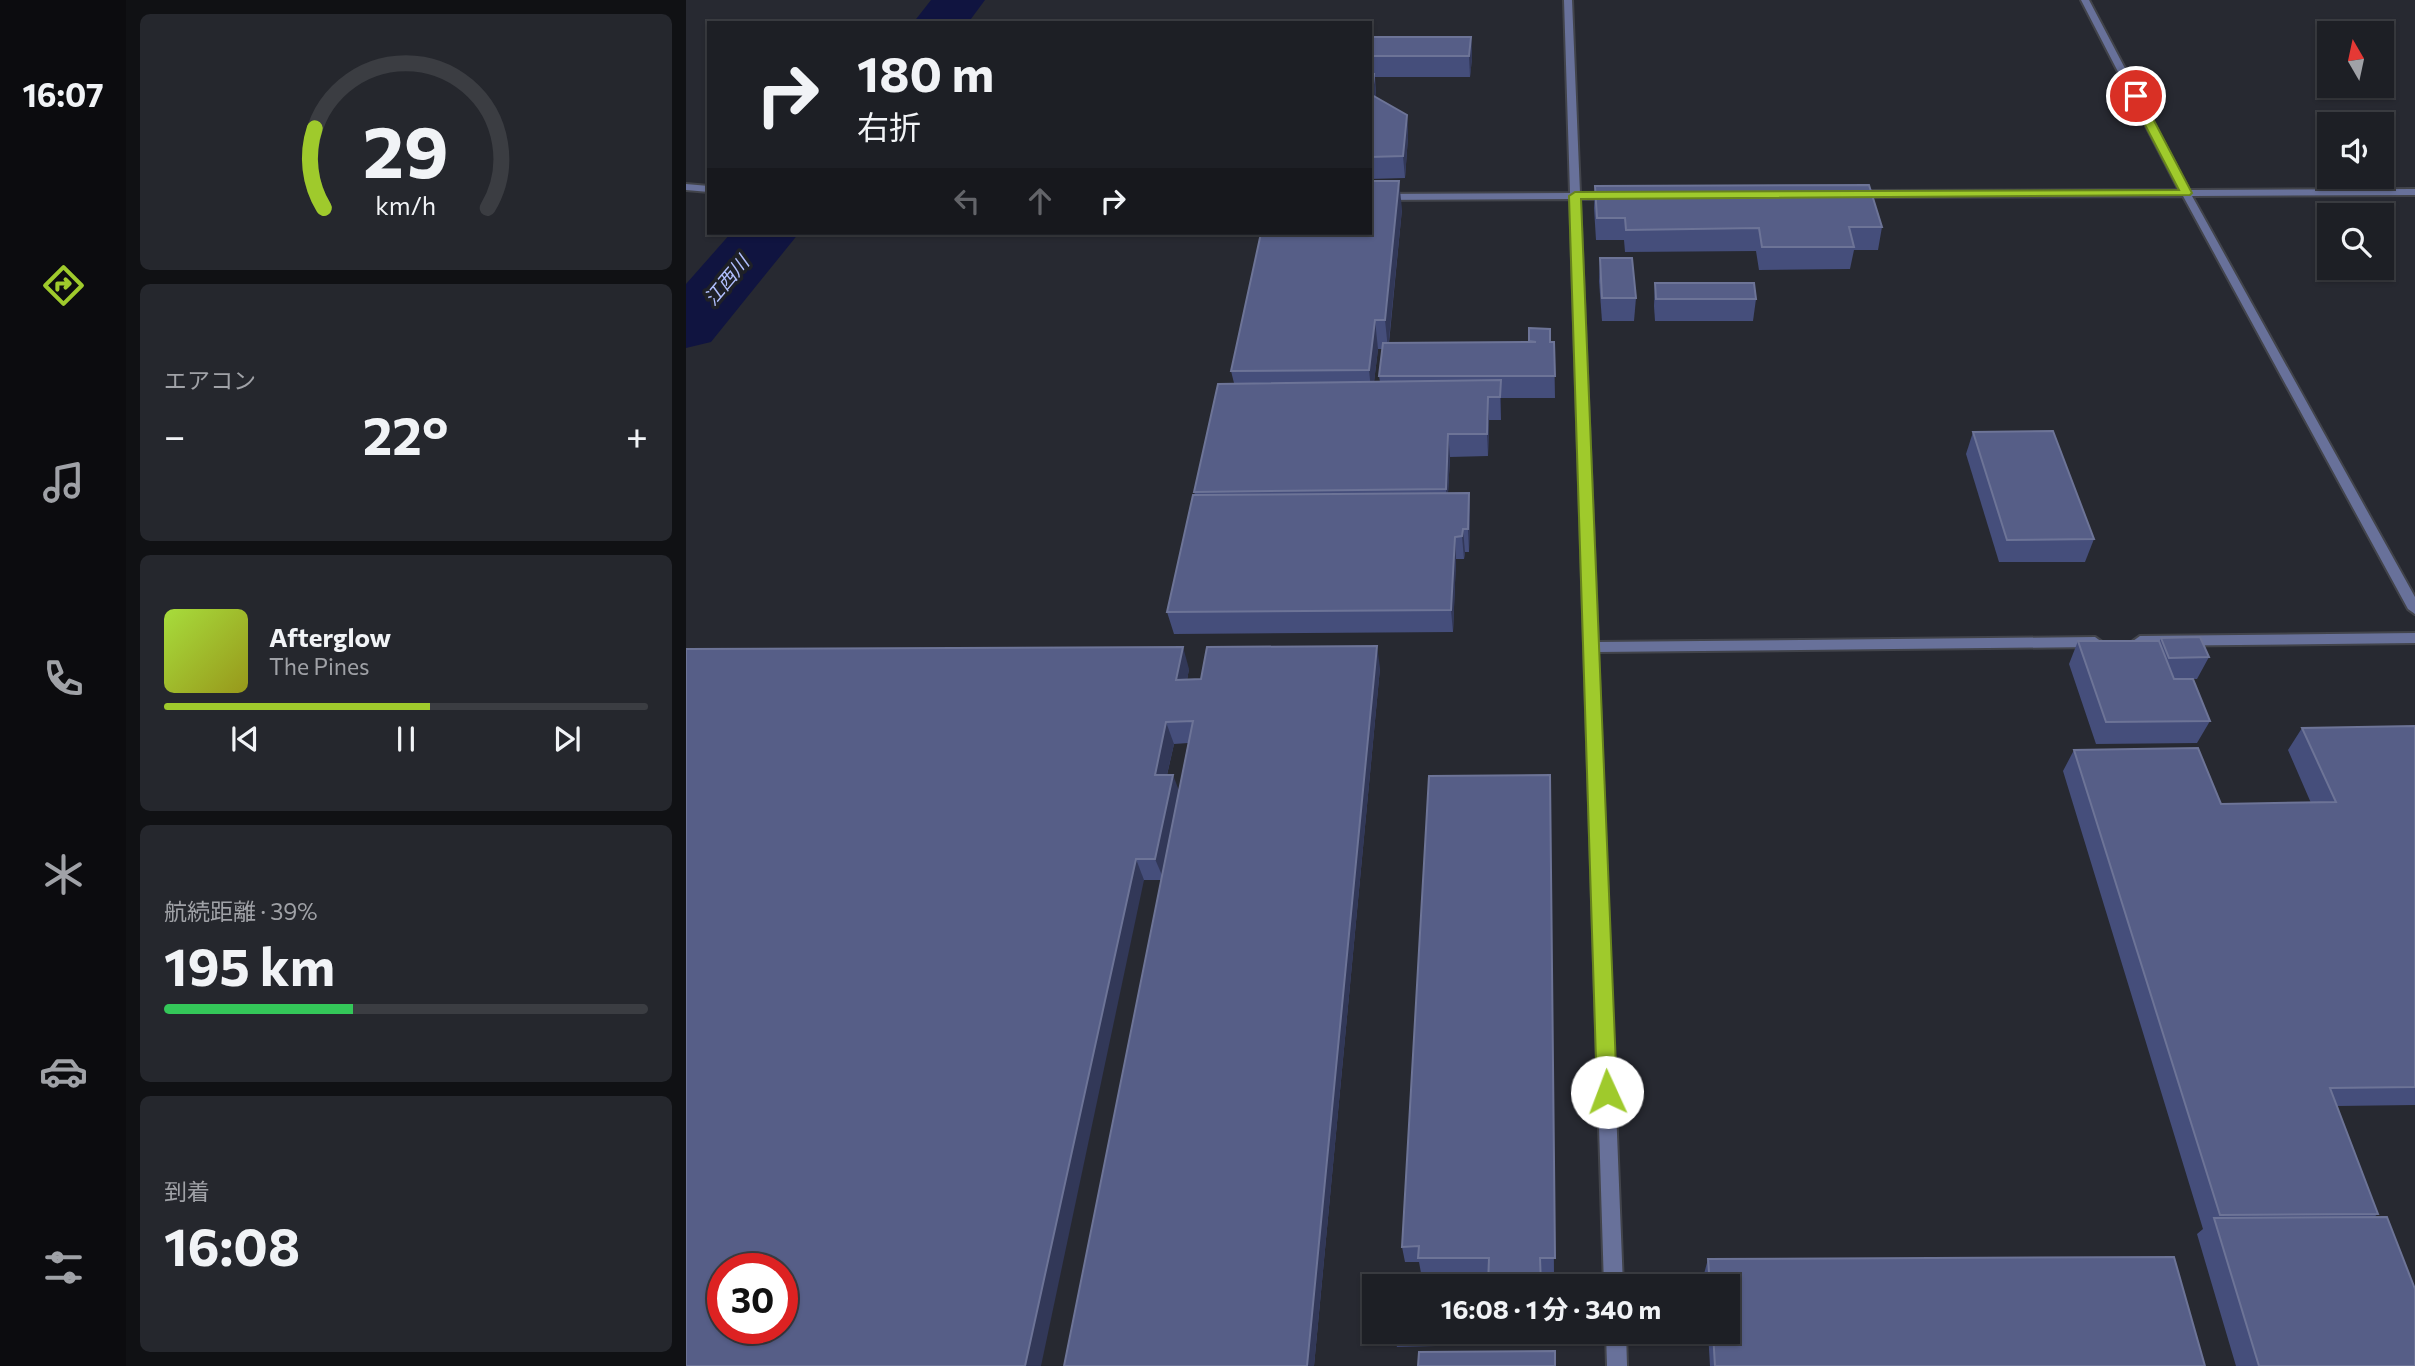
<!DOCTYPE html>
<html lang="ja">
<head>
<meta charset="utf-8">
<style>
  :root { --surface:#1d1f25; --page:#25272d; --text:#f1f3f6; --muted:#a0a2a7; --line:#3b3d42; --accent:#9fca2c }
  body { margin:0; font-family:Commissioner,"Noto Sans JP",sans-serif; background:var(--page); color:var(--text); height:100vh; display:flex; flex-direction:column; font-size:26px; white-space:nowrap }
  * { box-sizing:border-box; margin:0 }
  p { font-size:23px; color:var(--muted) }
  .icon { flex:none; width:38px; height:38px; fill:none; stroke:currentColor; stroke-width:2; stroke-linecap:round; stroke-linejoin:round }
  .map { position:relative; flex:1; overflow:hidden }
  .details { display:flex; flex-direction:column; gap:14px; padding:14px; background:#101114; width:560px }
  .details>* { flex:none }
  .guide { position:absolute; left:21px; top:21px; width:665px; height:214px; border-radius:0px; box-shadow:0 2px 5px #0004,0 0 0 2px var(--line); background:#1d1f25; color:var(--text); overflow:hidden }
  .needle { width:46px; rotate:351deg }
  .buttons { position:absolute; left:1631px; top:21px; display:grid; gap:14px }
  .buttons a { display:grid; place-items:center; width:77px; height:77px; border-radius:0px; background:var(--surface); box-shadow:0 2px 5px #0004,0 0 0 2px var(--line); font-size:35px }
  .speed { position:absolute; left:21px; top:1253px; display:flex; gap:14px; font-size:35px; font-weight:700; text-align:center }
  .speed>* { display:grid; place-content:center; width:91px; height:91px; border-radius:50%; background:var(--surface); box-shadow:0 2px 5px #0004,0 0 0 2px var(--line); line-height:1 }
  .speed .limit { border:10px solid #d22; background:#fff; color:#111 }
  .pin { position:absolute; display:grid; place-items:center; width:60px; height:60px; color:#fff; margin:-30px; border:4px solid #fff; border-radius:50%; box-shadow:0 2px 7px #0007 }
  .me { position:absolute; width:77px; margin:-38px; rotate:358deg; stroke-linejoin:round; filter:drop-shadow(0 0 5px #0008) }
  .turn { display:flex; align-items:center; gap:24px; height:147px; padding:0 35px; font-size:32px }
  .turn .icon { width:91px; height:91px; stroke-width:2.5 }
  .turn b { display:block; font-size:49px; line-height:60px }
  .lanes { display:flex; align-items:center; height:66px; padding:0 35px; background:#0003; justify-content:center; gap:35px; direction:ltr }
  .lanes .off { opacity:.35 }
  .big { font-size:52px; font-weight:700; line-height:1.1 }
  .details .tile { flex:1; display:flex; flex-direction:column; justify-content:center; gap:10px; min-width:0; padding:0 24px; border-radius:10px; background:var(--page) }
  .details .dial { align-items:center; gap:0 }
  .dial svg { height:182px; overflow:visible; fill:none; stroke:var(--line); stroke-width:7; stroke-linecap:round; text-anchor:middle }
  .dial text { fill:var(--text); stroke:none }
  .song { display:flex; align-items:center; gap:21px }
  .cover { width:84px; height:84px; border-radius:10px; background:linear-gradient(135deg,hsl(80 70% 55%),hsl(60 70% 35%)) }
  .played { height:7px; border-radius:4px; background:linear-gradient(90deg,var(--accent) 55%,var(--line) 55%) }
  .keys { display:flex; justify-content:space-around; direction:ltr }
  .heat { display:flex; justify-content:space-between; align-items:center; font-size:38px; direction:ltr }
  .charge { height:10px; border-radius:5px; background:linear-gradient(90deg,#34c759 39%,var(--line) 0) }
  .trip { position:absolute; left:676px; top:1274px; width:378px; height:70px; border-radius:0px; background:var(--surface); box-shadow:0 2px 5px #0004,0 0 0 2px var(--line); font-weight:700; line-height:70px; text-align:center }
  main { display:flex; flex:1; min-height:0 }
  .tabs { display:flex; flex-direction:column; width:126px; justify-content:space-around; align-items:center; background:#0c0c0f; color:var(--muted) }
  .tabs .icon { width:49px; height:49px }
  .tabs .active { color:var(--accent) }
  .tabs b { font-size:32px; color:var(--text) }
  .map>svg:first-child { display:block }
  .lines { fill:none; stroke-linecap:round; stroke-linejoin:round }
  .river { fill:#101440; fill-rule:evenodd }
  .street-casing { stroke:#42444b; stroke-width:4 }
  .street { fill:#68719a; fill-rule:evenodd }
  .wall { fill:#454e7b; fill-rule:evenodd }
  .shaded-wall { fill:#323858 }
  .building { fill:#565e87; stroke:#6d7497; stroke-width:2; fill-rule:evenodd }
  .route { fill:#9fca2c; stroke:#67831d; stroke-width:2 }
  .labels { text-anchor:middle; dominant-baseline:central; stroke-width:7; stroke-linejoin:round; paint-order:stroke }
  .far-water-label { font-size:19px; font-style:italic; fill:#b1bffe; stroke:#1e2027 }
</style>
</head>
<body>
<main>
<nav class="tabs">
<b>16:07</b>
<svg class="icon active" aria-label="directions" viewBox="0 0 24 24"><path d="M12 3l9 9-9 9-9-9zM9 14v-3h6M13 9l2 2-2 2"/></svg>
<svg class="icon" aria-label="music" viewBox="0 0 24 24"><path d="M9 18V5l10-2v13"/><circle cx="6" cy="18" r="3"/><circle cx="16" cy="16" r="3"/></svg>
<svg class="icon" aria-label="phone" viewBox="0 0 24 24"><path d="M5 4h4l2 5-3 2q2 4 5 5l2-3 5 2v4C11 20 4 13 5 4z"/></svg>
<svg class="icon" aria-label="climate" viewBox="0 0 24 24"><path d="M12 3v18M4 7l16 10M4 17L20 7"/></svg>
<svg class="icon" aria-label="car" viewBox="0 0 24 24"><path d="M5 17H2v-5l4-1 3-4h7l3 4 3 1v5h-3M9 17h6M6 11h13"/><circle cx="7" cy="17" r="2"/><circle cx="17" cy="17" r="2"/></svg>
<svg class="icon" aria-label="filters" viewBox="0 0 24 24"><path d="M4 7h16M4 17h16"/><circle cx="9" cy="7" r="2"/><circle cx="15" cy="17" r="2"/></svg>
</nav>
<section class="details">
<div class="tile dial"><svg viewBox="0 0 100 80">
<path d="M14 69A42 42 0 1 1 86 69"/>
<path d="M14 69A42 42 0 0 1 10 34" stroke="#9fca2c"/>
<text x="50" y="56" font-size="32" font-weight="700">29</text>
<text x="50" y="72" font-size="11">km/h</text>
</svg></div>
<div class="tile"><p>エアコン</p>
<div class="heat"><a>−</a><b class="big">22°</b><a>+</a></div>
</div>
<div class="tile">
<div class="song"><i class="cover"></i><div><b>Afterglow</b><p>The Pines</p></div></div>
<div class="played"></div>
<div class="keys"><svg class="icon" aria-label="previous" viewBox="0 0 24 24"><path d="M18 5L8 12l10 7zM5 5v14"/></svg><svg class="icon" aria-label="pause" viewBox="0 0 24 24"><path d="M8 5v14M16 5v14"/></svg><svg class="icon" aria-label="next" viewBox="0 0 24 24"><path d="M6 5l10 7-10 7zM19 5v14"/></svg></div>
</div>
<div class="tile"><p>航続距離 · 39%</p><b class="big">195 km</b><div class="charge"></div></div>
<div class="tile"><p>到着</p><b class="big">16:08</b></div>
</section>
<div class="map">
<svg width="1729" height="1366" viewBox="0 0 1729 1366">
  <rect width="100%" height="100%" fill="#272931"/>
  <g class="lines">
    <g class="river">
      <polygon points="245,0 299,0 282,23 227,23"/>
      <polygon points="45,233 113,233 25,342 0,348 0,284"/>
    </g>
    <g class="street-casing">
      <g id="street">
        <polygon points="878,0 886,0 894,193 928,193 933,196 928,199 894,199 912,642 1409,637 1416,642 1409,647 912,652 937,1286 918,1286 884,199 684,200 684,194 884,193"/>
        <polygon points="1395,0 1403,0 1503,190 1729,189 1729,195 1506,196 1729,597 1729,614 1722,609 1497,196 1169,197 1164,194 1169,191 1493,190"/>
        <polygon points="0,184 23,186 23,192 0,190"/>
        <polygon points="1729,633 1729,643 1454,646 1447,641 1454,636"/>
        <polygon points="920,1332 940,1332 941,1366 921,1366"/>
      </g>
    </g>
    <use href="#street" class="street"/>
  </g>
  <g class="wall">
    <polygon points="684,37 785,37 786,58 784,77 689,77 690,97 721,115 722,137 719,178 684,179"/>
    <polygon points="909,186 1196,227 1192,250 1168,250 1164,269 1073,270 1070,251 939,252 938,240 910,240 908,208"/>
    <path d="M 716,209 L 703,343 L 843,342 L 843,328 L 864,342 L 868,342 L 869,398 L 815,398 L 815,420 L 803,420 L 802,456 L 764,457 L 762,493 L 783,493 L 784,516 L 783,552 L 779,552 L 778,559 L 770,559 L 767,632 L 488,634 L 481,612 L 509,495 L 508,492 L 548,383 L 545,371 ZM 692,349 L 696,349 L 693,376 L 694,382 L 688,382 Z"/>
    <polygon points="914,258 950,298 948,321 916,321 913,281"/>
    <polygon points="969,283 1070,299 1067,321 969,321 968,306"/>
    <polygon points="1287,432 1408,539 1399,562 1313,562 1280,454"/>
    <polygon points="1475,638 1523,657 1511,679 1507,679 1524,721 1511,743 1410,744 1383,664 1392,641 1473,642"/>
    <path d="M 694,668 L 628,1366 L 378,1366 L 475,880 L 458,880 L 0,1366 L 503,669 L 501,680 ZM 502,743 L 493,790 L 481,775 L 488,744 Z"/>
    <polygon points="1729,726 1729,1105 1651,1106 1692,1214 1688,1217 1729,1366 1550,1366 1511,1234 1517,1229 1377,771 1388,750 1535,804 1625,803 1602,750 1616,728"/>
    <polygon points="864,775 868,1273 854,1273 855,1286 802,1286 802,1273 735,1273 733,1262 719,1262 716,1247"/>
    <polygon points="1022,1259 1519,1366 1024,1366 1022,1332 1041,1332 1041,1286 1019,1286 1018,1274"/>
    <polygon points="789,1332 788,1345 711,1347 707,1334"/>
  </g>
  <g class="shaded-wall">
    <polygon points="785,37 786,58 784,77 783,56"/>
    <polygon points="686,56 690,95 688,116 684,83 684,68"/>
    <polygon points="721,115 722,137 719,178 717,156"/>
    <polygon points="713,181 716,209 702,349 699,320"/>
    <polygon points="689,320 692,349 686,399 683,370"/>
    <polygon points="815,380 815,420 814,397"/>
    <polygon points="802,397 803,420 802,456 801,434"/>
    <polygon points="762,434 764,457 761,512 760,489"/>
    <polygon points="783,493 784,516 783,552 782,529"/>
    <polygon points="777,529 779,552 778,559 776,536"/>
    <polygon points="769,537 770,559 767,632 765,610"/>
    <polygon points="691,646 694,668 628,1366 621,1366"/>
    <polygon points="497,647 503,669 497,702 490,680"/>
    <polygon points="480,722 488,744 476,796 469,775"/>
    <polygon points="487,775 495,796 478,880 469,859"/>
    <polygon points="450,859 458,880 355,1366 339,1366"/>
  </g>
  <g class="building">
    <polygon points="684,37 785,37 783,56 686,56 684,68"/>
    <polygon points="684,74 688,74 686,95 721,115 717,156 684,157"/>
    <polygon points="684,181 713,181 699,320 689,320 683,370 545,371 575,233 684,233"/>
    <polygon points="1183,185 1196,227 1163,227 1168,247 1076,247 1073,228 940,230 939,218 911,218 909,186"/>
    <polygon points="914,258 946,258 950,298 916,298"/>
    <polygon points="969,283 1068,283 1070,299 970,299"/>
    <polygon points="843,328 864,329 864,342 868,342 869,376 693,376 697,343 850,342 843,341"/>
    <polygon points="815,380 814,397 802,397 801,434 762,434 760,489 508,492 532,384"/>
    <polygon points="1367,431 1408,539 1321,540 1287,432"/>
    <polygon points="783,493 782,529 777,529 776,536 769,537 765,610 481,612 507,495"/>
    <polygon points="1514,637 1523,657 1483,658 1475,638"/>
    <polygon points="1392,641 1473,641 1488,679 1507,679 1524,721 1420,722"/>
    <path d="M 691,646 L 621,1366 L 378,1366 L 507,721 L 480,722 L 469,775 L 487,775 L 469,859 L 450,859 L 339,1366 L 0,1366 L 0,649 L 497,647 L 490,680 L 515,679 L 521,647 ZM 37,1269 L 96,1269 L 96,1328 L 37,1328 Z"/>
    <polygon points="1729,726 1729,1087 1644,1088 1692,1214 1534,1215 1388,750 1512,748 1535,804 1650,802 1616,728"/>
    <polygon points="864,775 869,1258 854,1258 855,1285 802,1285 803,1258 732,1258 733,1246 716,1247 743,776"/>
    <polygon points="1701,1217 1729,1289 1729,1366 1573,1366 1528,1218"/>
    <polygon points="1488,1257 1519,1366 1029,1366 1027,1332 1041,1332 1041,1286 1024,1286 1022,1259"/>
    <polygon points="707,1332 782,1332 707,1334"/>
    <polygon points="869,1351 869,1366 732,1366 733,1352"/>
  </g>
  <polygon class="route" points="1446,94 1455,96 1506,193 1504,195 895,199 931,1092 928,1098 921,1101 914,1098 911,1092 883,196 889,192 1493,190 1444,96"/>
  <g class="labels">
    <g class="far-water-label">
      <text transform="translate(40 280) rotate(-50)">江西川</text>
    </g>
  </g>
</svg>
<div class="buttons">
<a><svg class="needle" viewBox="-14 -14 28 28"><path d="M0-13l5 13h-10z" fill="#e53935"/><path d="M0 13l5-13h-10z" fill="#a0a2a7"/></svg></a>
<a><svg class="icon" aria-label="sound" viewBox="0 0 24 24"><path d="M4 9h4l5-4v14l-5-4H4zM17 9q2 3 0 6"/></svg></a>
<a><svg class="icon" aria-label="search" viewBox="0 0 24 24"><circle cx="10" cy="10" r="6"/><path d="M15 15l6 6"/></svg></a>
</div>
<div class="speed"><div class="limit">30</div></div>
<div class="pin" style="left:1450px;top:96px;background:#d93025"><svg class="icon" aria-label="arrive" viewBox="0 0 24 24"><path d="M6 21V4h12l-3 4 3 4H6"/></svg></div>
<svg class="me" style="left:921px;top:1092px" viewBox="-20 -20 40 40"><circle r="19" fill="#fff"/><path d="M0-13L10 11 0 6-10 11z" fill="#9fca2c"/></svg>
<div class="trip">16:08 · 1 分 · 340 m</div>
<div class="guide">
<div class="turn"><svg class="icon" aria-label="right" viewBox="0 0 24 24"><path d="M7 20v-9h11M14 6l5 5-5 5"/></svg><div><b>180 m</b>右折</div></div>
<div class="lanes"><svg class="icon off" aria-label="left" viewBox="0 0 24 24"><path d="M17 20v-9H6M10 6l-5 5 5 5"/></svg><svg class="icon off" aria-label="ahead" viewBox="0 0 24 24"><path d="M12 20V5M6 11l6-6 6 6"/></svg><svg class="icon" aria-label="right" viewBox="0 0 24 24"><path d="M7 20v-9h11M14 6l5 5-5 5"/></svg></div>
</div>
</div>
</main>
</body>
</html>
